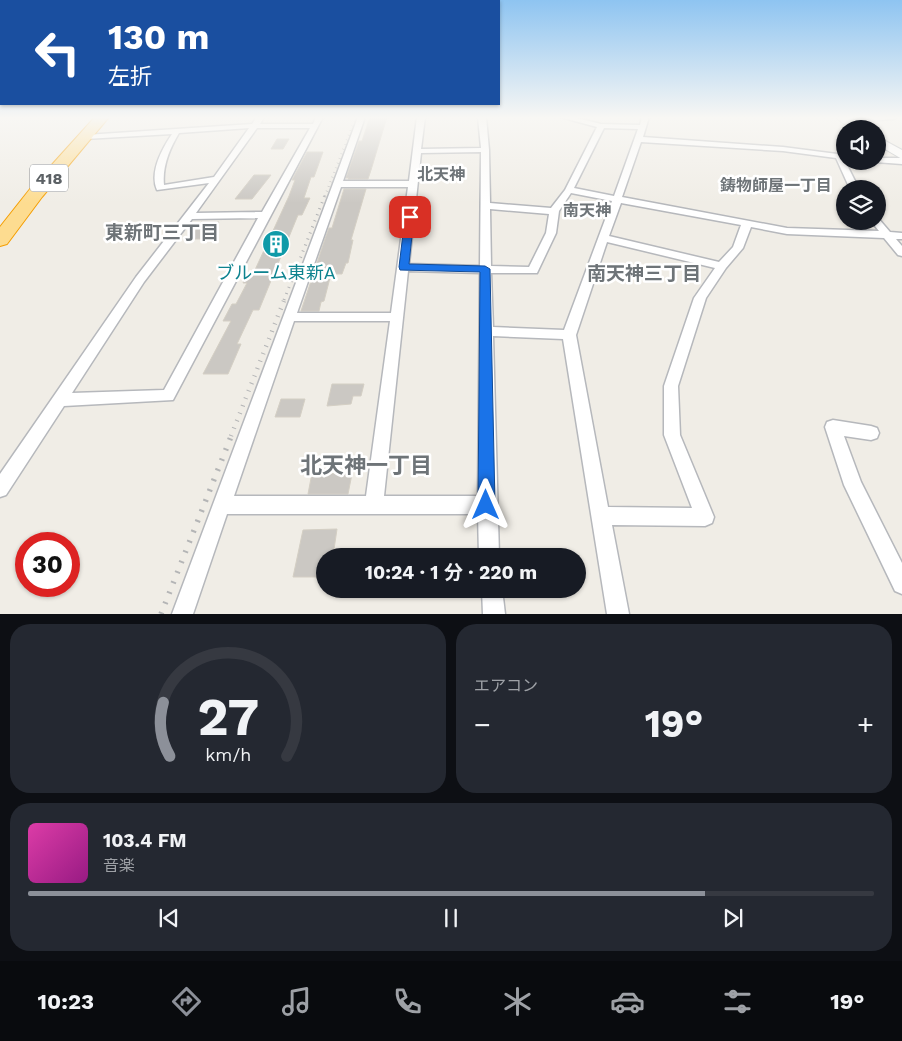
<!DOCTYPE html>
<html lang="ja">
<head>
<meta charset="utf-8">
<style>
  :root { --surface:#171b24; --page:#242831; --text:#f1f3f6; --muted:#9ea1a6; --line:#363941; --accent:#8c9099 }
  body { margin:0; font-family:"Work Sans","Noto Sans JP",sans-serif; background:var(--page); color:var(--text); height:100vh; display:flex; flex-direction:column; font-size:19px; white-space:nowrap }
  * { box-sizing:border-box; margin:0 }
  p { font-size:16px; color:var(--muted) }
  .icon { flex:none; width:28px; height:28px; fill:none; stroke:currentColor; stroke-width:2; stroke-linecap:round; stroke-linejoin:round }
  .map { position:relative; height:614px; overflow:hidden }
  .side { display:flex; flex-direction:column; gap:10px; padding:10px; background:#0d0f14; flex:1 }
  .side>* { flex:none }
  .top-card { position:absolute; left:0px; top:0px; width:500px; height:105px; box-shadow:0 1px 4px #0004; background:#1a4fa0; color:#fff; overflow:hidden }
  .controls { position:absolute; left:836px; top:120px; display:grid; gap:10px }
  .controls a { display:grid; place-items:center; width:50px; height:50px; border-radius:50%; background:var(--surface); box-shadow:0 1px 4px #0004; font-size:25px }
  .speed { position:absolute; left:15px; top:532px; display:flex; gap:10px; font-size:25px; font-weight:700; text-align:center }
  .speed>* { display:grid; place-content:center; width:65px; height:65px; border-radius:50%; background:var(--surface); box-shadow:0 1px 4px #0004; line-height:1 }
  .speed .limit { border:8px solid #d22; background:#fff; color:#111 }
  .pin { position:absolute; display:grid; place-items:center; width:42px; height:42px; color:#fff; margin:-21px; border-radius:10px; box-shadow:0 2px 8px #0006 }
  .me { position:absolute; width:55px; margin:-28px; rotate:0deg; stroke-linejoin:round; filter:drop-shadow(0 0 4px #0008) }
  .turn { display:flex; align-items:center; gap:18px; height:105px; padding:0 25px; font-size:22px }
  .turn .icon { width:65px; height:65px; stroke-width:2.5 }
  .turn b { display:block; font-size:35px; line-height:42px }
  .big { font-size:38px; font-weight:700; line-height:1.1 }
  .side .tile { flex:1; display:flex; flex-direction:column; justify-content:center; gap:8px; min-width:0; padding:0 18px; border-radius:20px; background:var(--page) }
  .side .dial { align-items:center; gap:0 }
  .dial svg { height:130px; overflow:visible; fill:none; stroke:var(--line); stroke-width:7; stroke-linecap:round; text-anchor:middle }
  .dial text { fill:var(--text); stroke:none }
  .song { display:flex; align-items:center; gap:15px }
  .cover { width:60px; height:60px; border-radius:8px; background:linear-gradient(135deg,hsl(320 70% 55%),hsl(310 70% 35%)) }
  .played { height:5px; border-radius:2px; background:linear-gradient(90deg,var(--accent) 80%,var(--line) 80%) }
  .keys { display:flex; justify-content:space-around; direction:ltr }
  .heat { display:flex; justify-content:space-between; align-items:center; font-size:28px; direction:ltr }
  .side .tiles { flex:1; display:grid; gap:10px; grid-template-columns:1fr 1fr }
  .tile:last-child { grid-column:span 2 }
  .trip { position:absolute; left:316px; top:548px; width:270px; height:50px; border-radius:25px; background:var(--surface); box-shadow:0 1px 4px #0004; font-weight:700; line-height:50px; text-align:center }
  .tab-bar { display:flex; height:80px; justify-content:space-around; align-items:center; background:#090b0e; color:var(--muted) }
  .tab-bar .icon { width:35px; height:35px }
  .tab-bar .selected { color:var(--accent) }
  .tab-bar b { font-size:22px; color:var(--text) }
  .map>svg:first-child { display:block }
  .building { fill:#cbc8c3; stroke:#d4cfc4 }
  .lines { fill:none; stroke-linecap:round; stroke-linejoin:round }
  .street-casing { stroke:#b6b8bc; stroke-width:3 }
  .secondary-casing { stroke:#b7bbbf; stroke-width:2 }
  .highway-casing { stroke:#f59e01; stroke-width:2 }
  .street { fill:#fff; fill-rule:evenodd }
  .secondary { fill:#fff; fill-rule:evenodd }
  .highway { fill:#fddc90; fill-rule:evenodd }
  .rail-far3 { stroke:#b4b5b6; stroke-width:2.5; stroke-dasharray:0.5 4.5; stroke-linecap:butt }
  .rail-far2 { stroke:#b4b5b6; stroke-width:3; stroke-dasharray:1 5.5; stroke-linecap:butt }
  .rail-far1 { stroke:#b4b5b6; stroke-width:4.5; stroke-dasharray:1 7; stroke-linecap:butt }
  .rail { stroke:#b4b5b6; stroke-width:5.5; stroke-dasharray:2 9; stroke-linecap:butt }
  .route { fill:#1a73e8; stroke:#114b97 }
  .labels { text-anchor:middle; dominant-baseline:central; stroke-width:5; stroke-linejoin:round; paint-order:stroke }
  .far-quarter-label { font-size:16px; font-weight:bold; fill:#6e7478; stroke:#fff }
  .shield { fill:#fff; stroke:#8e9194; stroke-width:1 }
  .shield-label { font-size:16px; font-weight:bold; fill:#5d6266 }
  .far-neighbourhood-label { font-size:16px; font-weight:bold; fill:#6e7478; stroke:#fff }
  .culture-label { font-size:18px; fill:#0d838f; stroke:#fff }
  .neighbourhood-label { font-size:19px; font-weight:bold; fill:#6e7478; stroke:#fff }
  .near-neighbourhood-label { font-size:22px; font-weight:bold; fill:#6e7478; stroke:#fff }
</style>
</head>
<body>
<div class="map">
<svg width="902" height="614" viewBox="0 0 902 614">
  <rect width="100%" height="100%" fill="#f0ede6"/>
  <g class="building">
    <polygon points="370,117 387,117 371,170 368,179 348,179 349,178 346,178 359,141 362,141"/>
    <polygon points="277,139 289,139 283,149 271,149"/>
    <polygon points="307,152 323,152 314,177 311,177 304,198 310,198 302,215 298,215 259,310 253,310 237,344 241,344 228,374 203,374 231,321 223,321 232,304 236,304 247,283 243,283 248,272 254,272 289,196 295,180 292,180"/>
    <polygon points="254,175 271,175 252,199 235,199"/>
    <polygon points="344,189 366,189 351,240 353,240 348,263 346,263 342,274 331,274 324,301 321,302 319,311 301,311 325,239 329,228 332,228"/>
    <polygon points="201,222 219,222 208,239 189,239"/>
    <polygon points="332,384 364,384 361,396 353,396 351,404 327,406"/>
    <polygon points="281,399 305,399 300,417 275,417"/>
    <polygon points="312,473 352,474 348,494 308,494"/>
    <polygon points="337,529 333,556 325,556 325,577 293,577 303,530"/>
  </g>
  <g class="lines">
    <g class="street-casing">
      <g id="street">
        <path d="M 257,117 L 264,117 L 260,124 L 313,124 L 316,117 L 323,117 L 173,400 L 64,406 L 6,495 L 0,497 L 0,474 L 136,277 L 209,183 L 157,190 C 149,172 162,149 172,134 L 85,139 L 81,137 L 85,135 L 252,124 ZM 249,128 L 214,177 L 164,185 C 162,166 170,148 179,133 ZM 257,128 L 310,128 L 262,212 L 196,213 ZM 258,218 L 164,390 L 72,393 L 144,282 L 192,219 Z"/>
        <path d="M 358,117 L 365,117 L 343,181 L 409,181 L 417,117 L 425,117 L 421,149 L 481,148 L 478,117 L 486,117 L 489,150 L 490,203 L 551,208 L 565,190 L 597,127 L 560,117 L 573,117 L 601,124 L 640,125 L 642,117 L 649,117 L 643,137 L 783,147 L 845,155 L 845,161 L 859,189 L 850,189 L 836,158 L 783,151 L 641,142 L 622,197 L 787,228 L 879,231 L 871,221 L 878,221 L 878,218 L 890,232 L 902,233 L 902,239 L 896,239 L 902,246 L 902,256 L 898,255 L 884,238 L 787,234 L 751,227 L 743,248 L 726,268 L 706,298 L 678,386 L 680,435 L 714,517 L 712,523 L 705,526 L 612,525 L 629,614 L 607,614 L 563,339 L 493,336 L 499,556 L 479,556 L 478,514 L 227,514 L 193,614 L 172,614 ZM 604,128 L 638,129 L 614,196 L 574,188 ZM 481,152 L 480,266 L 409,264 L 421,153 ZM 341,187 L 408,187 L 391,313 L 297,313 ZM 571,193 L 612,201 L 564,330 L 493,327 L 491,273 L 537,273 L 556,233 L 559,211 ZM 621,203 L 741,225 L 733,247 L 719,262 L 609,236 ZM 490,209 L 549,214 L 546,233 L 529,267 L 491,266 ZM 607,242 L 715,268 L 694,298 L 664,386 L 664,435 L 692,508 L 608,507 L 576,335 ZM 408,271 L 480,273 L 478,496 L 384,496 ZM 294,321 L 390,321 L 366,496 L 234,496 Z"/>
        <polygon points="855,117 897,117 894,119 844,122 840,120"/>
        <polygon points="878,158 902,158 902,164 875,162 878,161"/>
        <polygon points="833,420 871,426 877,428 879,433 877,438 871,440 844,436 861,482 902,563 902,594 895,591 844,485 825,427 827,422"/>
        <polygon points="482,589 502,589 505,614 483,614"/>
      </g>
    </g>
    <g class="secondary-casing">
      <g id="secondary">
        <polygon points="835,117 848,117 864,129 851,129"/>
        <polygon points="878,137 902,150 902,159 878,145"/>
      </g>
    </g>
    <g class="highway-casing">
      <polygon id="highway" points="95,117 109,117 42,197 7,244 0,246 0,227 30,189"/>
    </g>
    <use href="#street" class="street"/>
    <use href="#secondary" class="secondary"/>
    <use href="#highway" class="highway"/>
    <polyline class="rail-far3" points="325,196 356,117"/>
    <polyline class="rail-far2" points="284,300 325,195"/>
    <polyline class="rail-far1" points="231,436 285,298"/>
    <polyline class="rail" points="161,614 232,434"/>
  </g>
  <linearGradient id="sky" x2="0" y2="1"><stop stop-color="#8ec4f1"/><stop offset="0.58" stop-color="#f8f7f4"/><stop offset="1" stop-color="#f8f7f4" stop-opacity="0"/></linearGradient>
  <rect width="902" height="203" fill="url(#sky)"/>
  <polygon class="route" points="410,214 414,217 409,264 485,266 490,269 495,505 492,510 486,513 481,510 478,505 480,272 400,270 399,267 405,217"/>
  <defs>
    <g id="building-disc" transform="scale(1.4375)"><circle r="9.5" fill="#0f9aa8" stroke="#fff"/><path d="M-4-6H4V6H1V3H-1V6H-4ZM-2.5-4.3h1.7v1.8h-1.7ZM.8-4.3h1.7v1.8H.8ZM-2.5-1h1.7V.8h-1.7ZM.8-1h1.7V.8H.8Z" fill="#fff"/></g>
  </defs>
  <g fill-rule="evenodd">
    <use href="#building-disc" x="276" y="244"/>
  </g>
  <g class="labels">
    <g class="far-quarter-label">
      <text x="441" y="174">北天神</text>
      <text x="587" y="210">南天神</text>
    </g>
    <rect class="shield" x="30" y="164.5" width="38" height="27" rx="4"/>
    <g class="shield-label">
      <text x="49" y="178">418</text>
    </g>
    <g class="far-neighbourhood-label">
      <text x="776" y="185">鋳物師屋一丁目</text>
    </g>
    <g class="culture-label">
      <text x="276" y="272">ブルーム東新A</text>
    </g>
    <g class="neighbourhood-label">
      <text x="162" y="232">東新町三丁目</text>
      <text x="644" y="273">南天神三丁目</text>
    </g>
    <g class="near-neighbourhood-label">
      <text x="366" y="465">北天神一丁目</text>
    </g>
  </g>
</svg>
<div class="controls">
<a><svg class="icon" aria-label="sound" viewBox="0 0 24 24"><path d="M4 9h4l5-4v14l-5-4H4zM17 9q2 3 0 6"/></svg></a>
<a><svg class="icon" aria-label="layers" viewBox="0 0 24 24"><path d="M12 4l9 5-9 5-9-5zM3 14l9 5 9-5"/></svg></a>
</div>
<div class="speed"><div class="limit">30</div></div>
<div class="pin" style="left:410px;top:217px;background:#d93025"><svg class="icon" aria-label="arrive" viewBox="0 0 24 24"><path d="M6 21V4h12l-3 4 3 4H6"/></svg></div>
<svg class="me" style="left:486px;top:505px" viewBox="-20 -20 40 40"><path d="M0-17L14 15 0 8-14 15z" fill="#1a73e8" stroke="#fff" stroke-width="4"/></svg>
<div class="trip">10:24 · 1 分 · 220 m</div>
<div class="top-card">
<div class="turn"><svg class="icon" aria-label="left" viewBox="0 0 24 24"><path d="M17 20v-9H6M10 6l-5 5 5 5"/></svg><div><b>130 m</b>左折</div></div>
</div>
</div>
<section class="side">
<div class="tiles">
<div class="tile dial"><svg viewBox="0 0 100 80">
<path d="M14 69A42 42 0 1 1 86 69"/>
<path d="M14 69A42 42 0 0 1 10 36" stroke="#8c9099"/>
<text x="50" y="56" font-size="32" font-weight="700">27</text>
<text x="50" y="72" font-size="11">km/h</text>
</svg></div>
<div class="tile"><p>エアコン</p>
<div class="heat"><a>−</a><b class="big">19°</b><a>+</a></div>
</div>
<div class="tile">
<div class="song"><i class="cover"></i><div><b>103.4 FM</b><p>音楽</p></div></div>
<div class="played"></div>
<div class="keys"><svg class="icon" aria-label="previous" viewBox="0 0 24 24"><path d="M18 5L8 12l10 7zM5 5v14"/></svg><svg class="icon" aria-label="pause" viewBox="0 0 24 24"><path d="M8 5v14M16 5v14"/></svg><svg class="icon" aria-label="next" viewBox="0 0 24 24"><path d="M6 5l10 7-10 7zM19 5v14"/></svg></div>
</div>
</div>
</section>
<nav class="tab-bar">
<b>10:23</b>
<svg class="icon selected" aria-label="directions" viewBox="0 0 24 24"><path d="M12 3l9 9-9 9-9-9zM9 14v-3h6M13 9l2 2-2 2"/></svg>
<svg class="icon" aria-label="music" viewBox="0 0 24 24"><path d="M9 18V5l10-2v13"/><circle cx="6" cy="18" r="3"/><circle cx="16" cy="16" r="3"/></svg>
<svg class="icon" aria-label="phone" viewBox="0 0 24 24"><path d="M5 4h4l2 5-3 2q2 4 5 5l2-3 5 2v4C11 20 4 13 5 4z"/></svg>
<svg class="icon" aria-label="climate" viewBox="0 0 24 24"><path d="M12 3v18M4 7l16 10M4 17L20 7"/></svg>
<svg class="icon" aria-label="car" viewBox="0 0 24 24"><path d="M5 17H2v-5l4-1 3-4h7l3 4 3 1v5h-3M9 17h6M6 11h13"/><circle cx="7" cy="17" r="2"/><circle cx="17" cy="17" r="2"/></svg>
<svg class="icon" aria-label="filters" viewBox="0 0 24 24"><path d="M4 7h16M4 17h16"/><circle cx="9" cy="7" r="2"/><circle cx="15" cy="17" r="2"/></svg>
<b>19°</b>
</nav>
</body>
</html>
